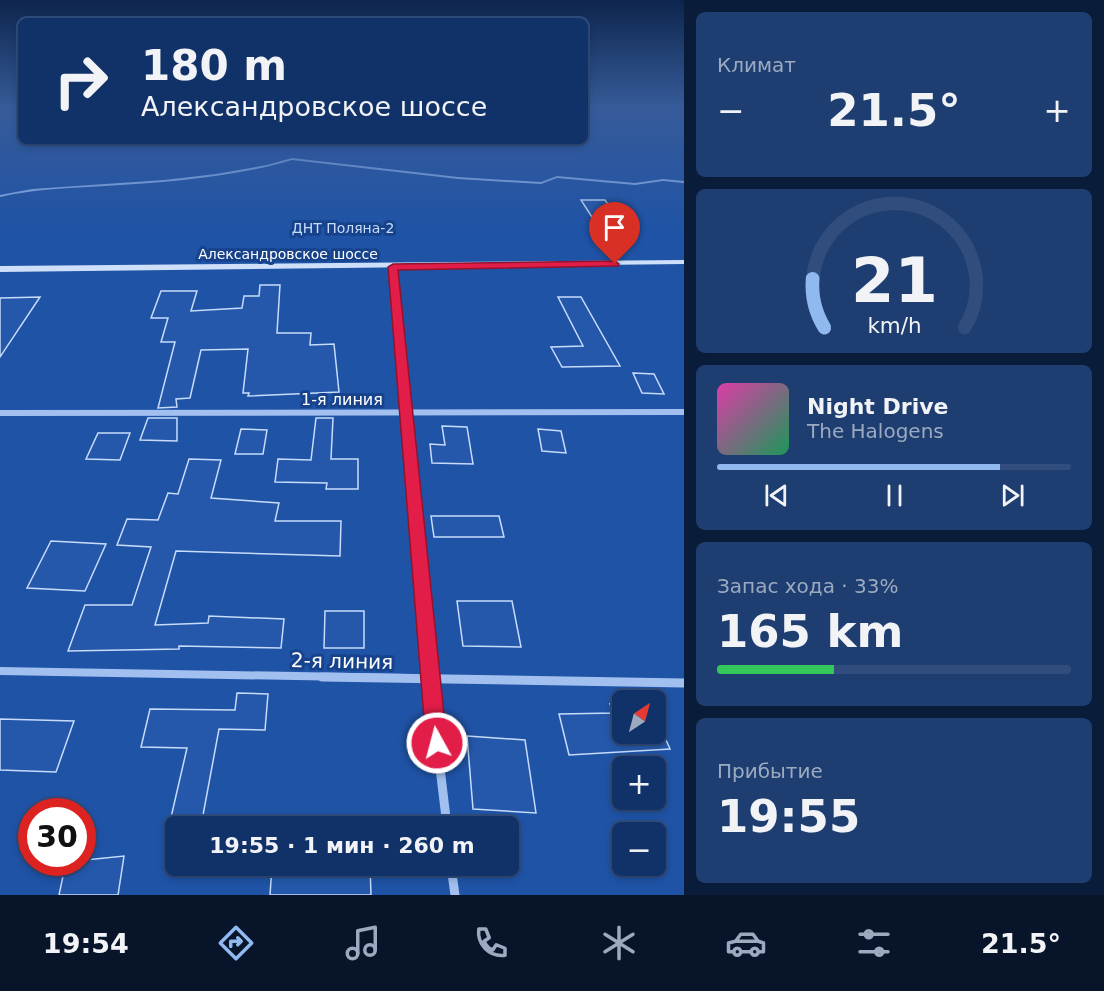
<!DOCTYPE html>
<html lang="ru">
<head>
<meta charset="utf-8">
<style>
  :root { --surface:#113269; --page:#1e3e71; --text:#f1f3f6; --muted:#9caac0; --line:#304d7d; --accent:#90b9f0 }
  body { margin:0; font-family:"DejaVu Sans",sans-serif; background:var(--page); color:var(--text); height:100vh; display:flex; flex-direction:column; font-size:22px; white-space:nowrap }
  * { box-sizing:border-box; margin:0 }
  p { font-size:20px; color:var(--muted) }
  .icon { flex:none; width:33px; height:33px; fill:none; stroke:currentColor; stroke-width:2; stroke-linecap:round; stroke-linejoin:round }
  .map { position:relative; flex:1; overflow:hidden }
  .sheet { display:flex; flex-direction:column; gap:12px; padding:12px; background:#091c3a; width:420px }
  .sheet>* { flex:none }
  .banner { position:absolute; left:18px; top:18px; width:570px; height:126px; border-radius:9px; box-shadow:0 3px 9px #0003,0 0 0 2px var(--line); background:#113269; color:var(--text); overflow:hidden }
  .needle { width:39px; rotate:36deg }
  .buttons { position:absolute; left:612px; top:690px; display:grid; gap:12px }
  .buttons a { display:grid; place-items:center; width:54px; height:54px; border-radius:9px; background:var(--surface); box-shadow:0 3px 9px #0003,0 0 0 2px var(--line); font-size:30px }
  .speed { position:absolute; left:18px; top:798px; display:flex; gap:12px; font-size:30px; font-weight:700; text-align:center }
  .speed>* { display:grid; place-content:center; width:78px; height:78px; border-radius:50%; background:var(--surface); box-shadow:0 3px 9px #0003,0 0 0 2px var(--line); line-height:1 }
  .speed .limit { border:9px solid #d22; background:#fff; color:#111 }
  .pin { position:absolute; display:grid; place-items:center; width:51px; height:51px; color:#fff; margin:-62px -26px; border-radius:50% 50% 50% 0; rotate:-45deg; box-shadow:0 0 6px #0007 }
  .pin .icon { rotate:45deg }
  .me { position:absolute; width:66px; margin:-33px; rotate:353deg; stroke-linejoin:round; filter:drop-shadow(0 0 4px #0008) }
  .turn { display:flex; align-items:center; gap:21px; height:126px; padding:0 24px; font-size:27px }
  .turn .icon { width:78px; height:78px; stroke-width:2.5 }
  .turn b { display:block; font-size:42px; line-height:51px }
  .big { font-size:45px; font-weight:700; line-height:1.1 }
  .sheet .tile { flex:1; display:flex; flex-direction:column; justify-content:center; gap:9px; min-width:0; padding:0 21px; border-radius:9px; background:var(--page) }
  .sheet .dial { align-items:center; gap:0 }
  .dial svg { height:156px; overflow:visible; fill:none; stroke:var(--line); stroke-width:7; stroke-linecap:round; text-anchor:middle }
  .dial text { fill:var(--text); stroke:none }
  .song { display:flex; align-items:center; gap:18px }
  .cover { width:72px; height:72px; border-radius:9px; background:linear-gradient(135deg,hsl(320 70% 55%),hsl(150 70% 35%)) }
  .played { height:6px; border-radius:3px; background:linear-gradient(90deg,var(--accent) 80%,var(--line) 80%) }
  .keys { display:flex; justify-content:space-around; direction:ltr }
  .heat { display:flex; justify-content:space-between; align-items:center; font-size:33px; direction:ltr }
  .charge { height:9px; border-radius:4px; background:linear-gradient(90deg,#34c759 33%,var(--line) 0) }
  .trip { position:absolute; left:165px; top:816px; width:354px; height:60px; border-radius:9px; background:var(--surface); box-shadow:0 3px 9px #0003,0 0 0 2px var(--line); font-weight:700; line-height:60px; text-align:center }
  .tab-bar { display:flex; height:96px; justify-content:space-around; align-items:center; background:#07142a; color:var(--muted) }
  .tab-bar .icon { width:42px; height:42px }
  .tab-bar .on { color:var(--accent) }
  .tab-bar b { font-size:27px; color:var(--text) }
  main { display:flex; flex:1; min-height:0 }
  .map>svg:first-child { display:block }
  .green { fill:#1f53a6; fill-rule:evenodd }
  .lines { fill:none; stroke-linecap:round; stroke-linejoin:round }
  .stream { fill:#93b9f2; fill-rule:evenodd }
  .building { fill:#2558ab; stroke:#c7dbfb; stroke-width:1.5 }
  .street-far3 { stroke:#a1bfef; stroke-width:4.5 }
  .street-far2 { stroke:#a1bfef; stroke-width:6 }
  .street-far1 { stroke:#a1bfef; stroke-width:8 }
  .street { stroke:#a1bfef; stroke-width:9 }
  .secondary { fill:#cedffa; fill-rule:evenodd }
  .route { fill:#e11d48; stroke:#92132f; stroke-width:1.5 }
  .labels { text-anchor:middle; dominant-baseline:central; stroke-width:6; stroke-linejoin:round; paint-order:stroke }
  .far-park-label { font-size:14px; fill:#c7dbfb; stroke:#17438c }
  .far-street-label { font-size:14px; fill:#fff; stroke:#17438c }
  .street-label { font-size:16px; fill:#fff; stroke:#17438c }
  .near-street-label { font-size:20px; fill:#fff; stroke:#17438c }
</style>
</head>
<body>
<main>
<div class="map">
<svg width="684" height="895" viewBox="0 0 684 895">
  <rect width="100%" height="100%" fill="#17438c"/>
  <path class="green" d="M 0,108 L 21,108 L 21,141 L 585,141 L 585,108 L 684,108 L 684,895 L 0,895 ZM 622,700 L 656,700 L 656,734 L 622,734 ZM 622,766 L 656,766 L 656,800 L 622,800 ZM 32,812 L 82,812 L 82,862 L 32,862 ZM 176,826 L 508,826 L 508,866 L 176,866 ZM 622,832 L 656,832 L 656,866 L 622,866 Z"/>
  <g class="lines">
    <path class="stream" d="M 292,158 L 458,177 L 541,182 L 557,176 L 635,183 L 663,179 L 684,181 L 684,183 L 663,181 L 635,185 L 557,178 L 541,184 L 458,179 L 292,160 C 231,178 169,182 105,186 C 70,188 34,189 0,197 L 0,195 L 32,189 L 164,180 L 216,174 L 267,165 Z"/>
  </g>
  <g class="building">
    <polygon points="581,200 605,200 632,239 606,239"/>
    <polygon points="260,285 280,285 277,333 311,333 310,345 334,344 339,392 248,396 249,393 243,393 248,349 201,350 190,398 176,399 177,407 158,408 175,342 161,342 168,318 151,318 161,291 197,291 191,311 242,308 244,296 259,296"/>
    <polygon points="40,297 0,357 0,298"/>
    <polygon points="558,297 581,297 620,366 562,367 551,347 583,346"/>
    <polygon points="633,373 654,374 664,394 642,393"/>
    <polygon points="148,418 177,418 177,441 140,440"/>
    <polygon points="316,418 333,418 331,459 358,459 358,489 326,489 327,483 275,482 278,459 311,460"/>
    <polygon points="442,426 467,427 473,464 432,463 430,444 445,445"/>
    <polygon points="241,429 267,430 263,454 235,454"/>
    <polygon points="538,429 561,431 566,453 542,451"/>
    <polygon points="98,433 130,433 120,460 86,459"/>
    <polygon points="189,459 221,460 211,498 279,503 275,521 341,521 340,556 176,551 155,625 208,623 209,616 284,619 281,648 179,646 179,649 68,651 85,605 132,605 151,547 117,545 127,519 158,520 168,493 178,494"/>
    <polygon points="431,516 499,516 504,537 434,537"/>
    <polygon points="51,541 106,544 85,591 27,588"/>
    <polygon points="457,601 512,601 521,647 463,646"/>
    <polygon points="325,611 364,611 364,648 324,648"/>
    <polygon points="237,693 268,694 265,730 219,729 201,826 169,826 187,748 141,747 150,709 235,710"/>
    <polygon points="622,703 622,734 656,734 656,717 670,749 569,755 559,714 614,713 610,704"/>
    <polygon points="0,719 74,721 56,772 0,770"/>
    <polygon points="467,736 525,740 536,813 473,809"/>
    <polygon points="124,856 118,895 59,895 66,862"/>
    <polygon points="272,866 370,866 371,895 270,895"/>
  </g>
  <g class="lines">
    <polyline class="street-far3" points="393,267 402,370"/>
    <g class="street-far2">
      <polyline points="402,368 414,506"/>
      <polyline points="0,413 684,412"/>
    </g>
    <g class="street-far1">
      <polyline points="414,504 429,678"/>
      <polyline points="0,671 407,678"/>
    </g>
    <g class="street">
      <polyline points="322,677 684,683"/>
      <polyline points="429,677 447,826"/>
      <polyline points="451,866 455,895"/>
    </g>
    <polygon class="secondary" points="684,260 684,264 0,272 0,266"/>
  </g>
  <linearGradient id="sky" x2="0" y2="1"><stop stop-color="#0d254d"/><stop offset="0.46" stop-color="#365b99"/><stop offset="1" stop-color="#365b99" stop-opacity="0"/></linearGradient>
  <rect width="684" height="234" fill="url(#sky)"/>
  <polygon class="route" points="615,261 619,264 618,266 398,270 447,743 444,750 437,753 429,750 426,743 388,267 393,264"/>
  <g class="labels">
    <g class="far-park-label">
      <text x="343" y="228">ДНТ Поляна-2</text>
    </g>
    <g class="far-street-label">
      <text x="288" y="254">Александровское шоссе</text>
    </g>
    <g class="street-label">
      <text x="342" y="399">1-я линия</text>
    </g>
    <g class="near-street-label">
      <text transform="translate(342 661) rotate(1)">2-я линия</text>
    </g>
  </g>
</svg>
<div class="buttons">
<a><svg class="needle" viewBox="-14 -14 28 28"><path d="M0-13l5 13h-10z" fill="#e53935"/><path d="M0 13l5-13h-10z" fill="#9caac0"/></svg></a>
<a>+</a>
<a>−</a>
</div>
<div class="speed"><div class="limit">30</div></div>
<div class="pin" style="left:615px;top:264px;background:#d93025"><svg class="icon" aria-label="arrive" viewBox="0 0 24 24"><path d="M6 21V4h12l-3 4 3 4H6"/></svg></div>
<svg class="me" style="left:437px;top:743px" viewBox="-20 -20 40 40"><circle r="17" fill="#e11d48" stroke="#fff" stroke-width="3"/><path d="M0-11L8 9 0 5-8 9z" fill="#fff"/></svg>
<div class="trip">19:55 · 1 мин · 260 m</div>
<div class="banner">
<div class="turn"><svg class="icon" aria-label="right" viewBox="0 0 24 24"><path d="M7 20v-9h11M14 6l5 5-5 5"/></svg><div><b>180 m</b>Александровское шоссе</div></div>
</div>
</div>
<section class="sheet">
<div class="tile"><p>Климат</p>
<div class="heat"><a>−</a><b class="big">21.5°</b><a>+</a></div>
</div>
<div class="tile dial"><svg viewBox="0 0 100 80">
<path d="M14 69A42 42 0 1 1 86 69"/>
<path d="M14 69A42 42 0 0 1 8 44" stroke="#90b9f0"/>
<text x="50" y="56" font-size="32" font-weight="700">21</text>
<text x="50" y="72" font-size="11">km/h</text>
</svg></div>
<div class="tile">
<div class="song"><i class="cover"></i><div><b>Night Drive</b><p>The Halogens</p></div></div>
<div class="played"></div>
<div class="keys"><svg class="icon" aria-label="previous" viewBox="0 0 24 24"><path d="M18 5L8 12l10 7zM5 5v14"/></svg><svg class="icon" aria-label="pause" viewBox="0 0 24 24"><path d="M8 5v14M16 5v14"/></svg><svg class="icon" aria-label="next" viewBox="0 0 24 24"><path d="M6 5l10 7-10 7zM19 5v14"/></svg></div>
</div>
<div class="tile"><p>Запас хода · 33%</p><b class="big">165 km</b><div class="charge"></div></div>
<div class="tile"><p>Прибытие</p><b class="big">19:55</b></div>
</section>
</main>
<nav class="tab-bar">
<b>19:54</b>
<svg class="icon on" aria-label="directions" viewBox="0 0 24 24"><path d="M12 3l9 9-9 9-9-9zM9 14v-3h6M13 9l2 2-2 2"/></svg>
<svg class="icon" aria-label="music" viewBox="0 0 24 24"><path d="M9 18V5l10-2v13"/><circle cx="6" cy="18" r="3"/><circle cx="16" cy="16" r="3"/></svg>
<svg class="icon" aria-label="phone" viewBox="0 0 24 24"><path d="M5 4h4l2 5-3 2q2 4 5 5l2-3 5 2v4C11 20 4 13 5 4z"/></svg>
<svg class="icon" aria-label="climate" viewBox="0 0 24 24"><path d="M12 3v18M4 7l16 10M4 17L20 7"/></svg>
<svg class="icon" aria-label="car" viewBox="0 0 24 24"><path d="M5 17H2v-5l4-1 3-4h7l3 4 3 1v5h-3M9 17h6M6 11h13"/><circle cx="7" cy="17" r="2"/><circle cx="17" cy="17" r="2"/></svg>
<svg class="icon" aria-label="filters" viewBox="0 0 24 24"><path d="M4 7h16M4 17h16"/><circle cx="9" cy="7" r="2"/><circle cx="15" cy="17" r="2"/></svg>
<b>21.5°</b>
</nav>
</body>
</html>
